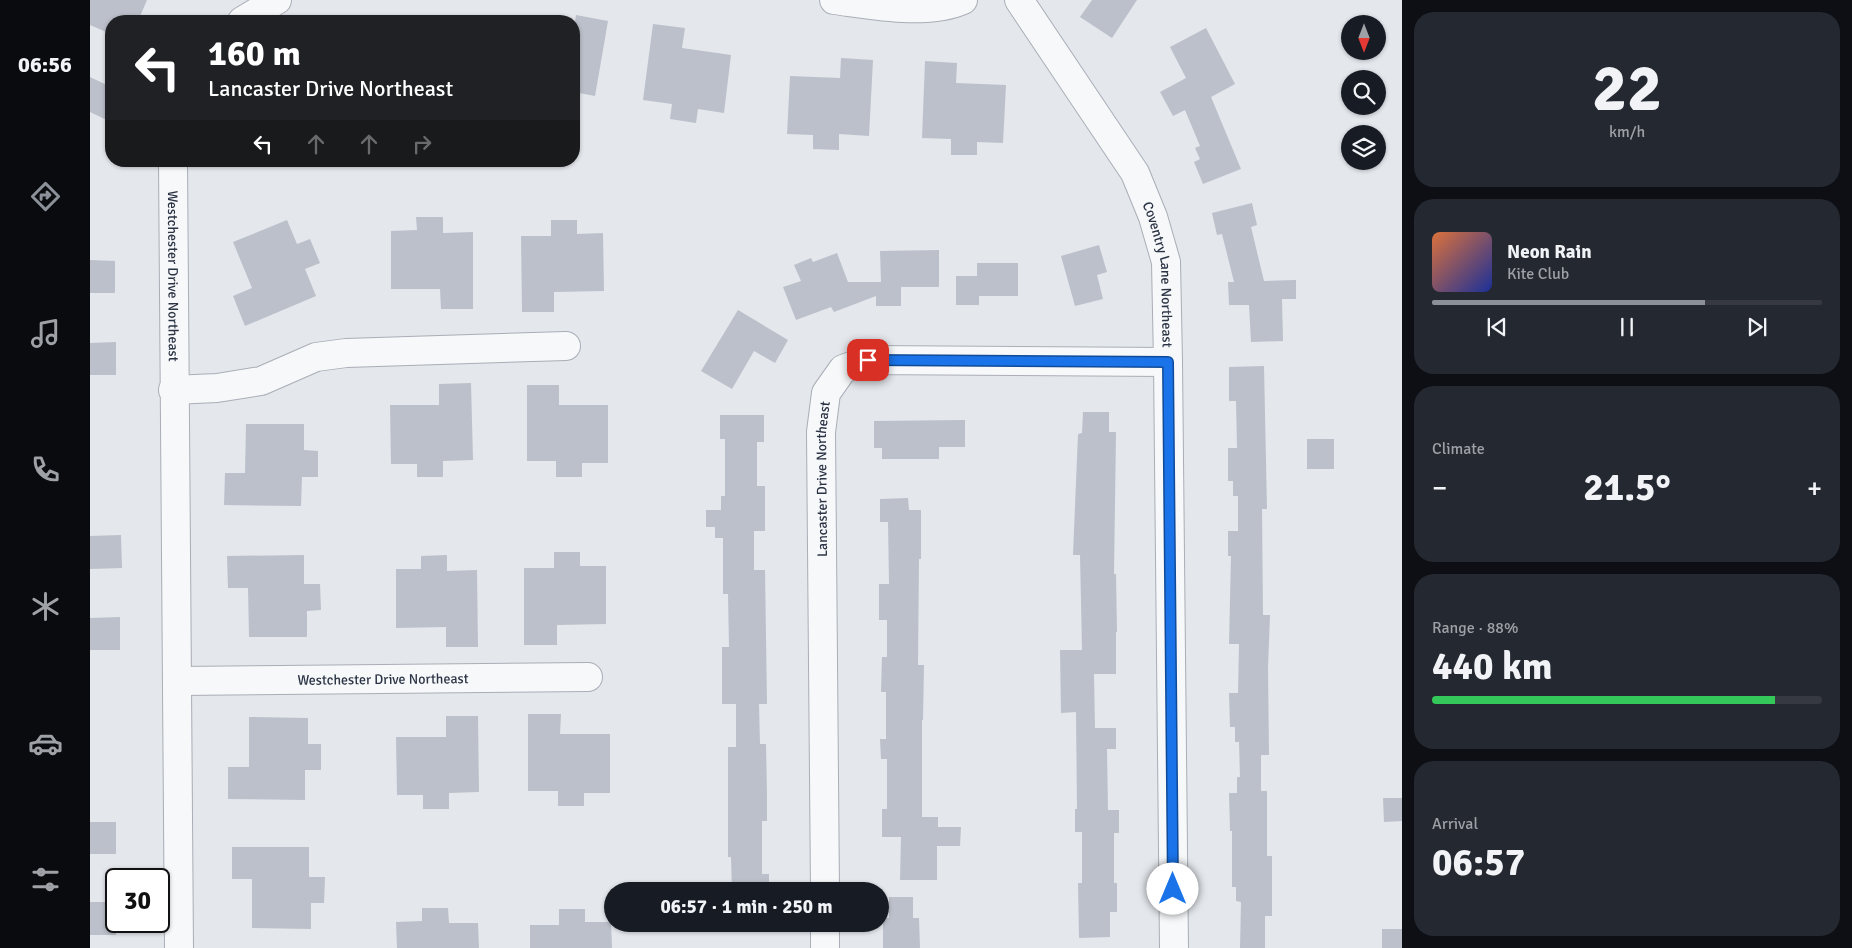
<!DOCTYPE html>
<html lang="en">
<head>
<meta charset="utf-8">
<style>
  :root { --surface:#171b24; --page:#242831; --text:#f1f3f6; --muted:#9ea1a6; --line:#363941; --accent:#8c9099 }
  body { margin:0; font-family:Signika,sans-serif; background:var(--page); color:var(--text); height:100vh; display:flex; flex-direction:column; font-size:19px; white-space:nowrap }
  * { box-sizing:border-box; margin:0 }
  p { font-size:16px; color:var(--muted) }
  .icon { flex:none; width:28px; height:28px; fill:none; stroke:currentColor; stroke-width:2; stroke-linecap:round; stroke-linejoin:round }
  .map { position:relative; flex:1; overflow:hidden }
  .panel { display:flex; flex-direction:column; gap:12px; padding:12px; background:#0d0f14; width:450px }
  .panel>* { flex:none }
  .hud { position:absolute; left:15px; top:15px; width:475px; height:152px; border-radius:20px; box-shadow:0 1px 4px #0004; background:#202124; color:#fff; overflow:hidden }
  .needle { width:32px; rotate:180deg }
  .buttons { position:absolute; left:1251px; top:15px; display:grid; gap:10px }
  .buttons a { display:grid; place-items:center; width:45px; height:45px; border-radius:50%; background:var(--surface); box-shadow:0 1px 4px #0004; font-size:25px }
  .speed { position:absolute; left:15px; top:868px; display:flex; gap:10px; font-size:25px; font-weight:700; text-align:center }
  .speed>* { display:grid; place-content:center; width:65px; height:65px; border-radius:50%; background:var(--surface); box-shadow:0 1px 4px #0004; line-height:1 }
  .speed .limit { border:2px solid #111; border-radius:8px; background:#fff; color:#111 }
  .pin { position:absolute; display:grid; place-items:center; width:42px; height:42px; color:#fff; margin:-21px; border-radius:10px; box-shadow:0 2px 8px #0006 }
  .me { position:absolute; width:55px; margin:-28px; rotate:0deg; stroke-linejoin:round; filter:drop-shadow(0 0 4px #0008) }
  .turn { display:flex; align-items:center; gap:18px; height:105px; padding:0 20px; font-size:22px }
  .turn .icon { width:65px; height:65px; stroke-width:2.5 }
  .turn b { display:block; font-size:35px; line-height:42px }
  .lanes { display:flex; align-items:center; height:48px; padding:0 20px; background:#0003; justify-content:center; gap:25px; direction:ltr }
  .lanes .off { opacity:.35 }
  .big { font-size:38px; font-weight:800; line-height:1.1 }
  .panel .card { flex:1; display:flex; flex-direction:column; justify-content:center; gap:8px; min-width:0; padding:0 18px; border-radius:20px; background:var(--page) }
  .panel .dial { align-items:center; gap:0 }
  .dial b { font-size:65px; line-height:1 }
  .song { display:flex; align-items:center; gap:15px }
  .cover { width:60px; height:60px; border-radius:8px; background:linear-gradient(135deg,hsl(20 70% 55%),hsl(230 70% 35%)) }
  .played { height:5px; border-radius:2px; background:linear-gradient(90deg,var(--accent) 70%,var(--line) 70%) }
  .keys { display:flex; justify-content:space-around; direction:ltr }
  .heat { display:flex; justify-content:space-between; align-items:center; font-size:28px; direction:ltr }
  .charge { height:8px; border-radius:4px; background:linear-gradient(90deg,#34c759 88%,var(--line) 0) }
  .trip { position:absolute; left:514px; top:882px; width:285px; height:50px; border-radius:25px; background:var(--surface); box-shadow:0 1px 4px #0004; font-weight:800; line-height:50px; text-align:center }
  main { display:flex; flex:1; min-height:0 }
  .menu { display:flex; flex-direction:column; width:90px; justify-content:space-around; align-items:center; background:#090b0e; color:var(--muted) }
  .menu .icon { width:35px; height:35px }
  .menu .on { color:var(--accent) }
  .menu b { font-size:22px; color:var(--text) }
  .map>svg:first-child { display:block }
  .building { fill:#bbc0ca }
  .lines { fill:none; stroke-linecap:round; stroke-linejoin:round }
  .minor-casing { stroke:#a9aeb7; stroke-width:30 }
  .minor { stroke:#f7f8fa; stroke-width:28 }
  .route-casing { stroke:#114b97; stroke-width:12 }
  .route { stroke:#1a73e8; stroke-width:9 }
  .labels { text-anchor:middle; dominant-baseline:central; stroke-width:4; stroke-linejoin:round; paint-order:stroke }
  .street-label { font-size:14px; fill:#2b3445; stroke:#f4f6f9 }
</style>
</head>
<body>
<main>
<nav class="menu">
<b>06:56</b>
<svg class="icon on" aria-label="directions" viewBox="0 0 24 24"><path d="M12 3l9 9-9 9-9-9zM9 14v-3h6M13 9l2 2-2 2"/></svg>
<svg class="icon" aria-label="music" viewBox="0 0 24 24"><path d="M9 18V5l10-2v13"/><circle cx="6" cy="18" r="3"/><circle cx="16" cy="16" r="3"/></svg>
<svg class="icon" aria-label="phone" viewBox="0 0 24 24"><path d="M5 4h4l2 5-3 2q2 4 5 5l2-3 5 2v4C11 20 4 13 5 4z"/></svg>
<svg class="icon" aria-label="climate" viewBox="0 0 24 24"><path d="M12 3v18M4 7l16 10M4 17L20 7"/></svg>
<svg class="icon" aria-label="car" viewBox="0 0 24 24"><path d="M5 17H2v-5l4-1 3-4h7l3 4 3 1v5h-3M9 17h6M6 11h13"/><circle cx="7" cy="17" r="2"/><circle cx="17" cy="17" r="2"/></svg>
<svg class="icon" aria-label="filters" viewBox="0 0 24 24"><path d="M4 7h16M4 17h16"/><circle cx="9" cy="7" r="2"/><circle cx="15" cy="17" r="2"/></svg>
</nav>
<div class="map">
<svg width="1312" height="948" viewBox="0 0 1312 948">
  <rect width="100%" height="100%" fill="#e4e7ec"/>
  <g class="building">
    <polygon points="0,0 57,0 48,21 21,21 21,34 0,25"/>
    <polygon points="1002,0 1047,0 1022,38 990,17"/>
    <polygon points="486,15 518,21 505,96 484,92 484,30"/>
    <polygon points="563,24 595,28 592,48 641,55 634,113 608,109 606,123 580,119 582,104 553,100"/>
    <polygon points="1116,28 1145,84 1121,97 1151,169 1113,184 1104,162 1110,159 1105,148 1110,146 1095,110 1083,116 1070,92 1096,78 1080,47"/>
    <polygon points="751,58 783,60 779,136 749,134 749,150 723,149 723,135 697,134 700,76 750,78"/>
    <polygon points="835,61 867,63 866,83 916,85 913,143 887,142 887,155 861,155 861,139 832,138"/>
    <polygon points="0,77 21,87 21,122 0,112"/>
    <polygon points="1162,203 1167,225 1161,227 1174,281 1206,280 1206,299 1192,299 1193,341 1161,342 1159,305 1139,305 1138,282 1144,282 1132,234 1127,235 1122,213"/>
    <polygon points="326,217 353,217 353,233 383,232 383,309 351,309 350,289 301,289 301,231 327,230"/>
    <polygon points="197,220 207,244 220,239 230,263 215,269 226,296 155,326 143,296 162,288 143,242"/>
    <polygon points="461,220 487,220 487,234 513,233 514,291 464,292 464,312 432,312 431,236 461,236"/>
    <polygon points="1009,245 1017,272 1007,275 1013,299 985,306 971,256"/>
    <polygon points="849,250 849,287 811,287 811,306 786,306 786,296 744,312 741,307 706,320 693,287 711,281 704,265 721,258 723,262 747,253 758,282 791,282 790,251"/>
    <polygon points="0,260 25,261 25,293 0,293"/>
    <polygon points="887,263 928,263 928,296 889,296 889,305 866,305 866,276 887,276"/>
    <polygon points="648,310 698,340 685,363 664,351 642,389 611,371"/>
    <polygon points="26,342 26,375 0,375 0,343"/>
    <polygon points="1174,366 1177,509 1172,509 1173,615 1180,615 1178,668 1179,755 1171,755 1171,791 1177,791 1177,856 1182,856 1182,916 1175,916 1175,948 1150,948 1151,902 1146,901 1146,887 1142,887 1142,831 1140,831 1139,793 1147,793 1147,777 1150,777 1149,742 1145,742 1145,727 1140,727 1139,693 1148,693 1149,644 1139,644 1141,556 1138,556 1138,531 1148,531 1148,496 1143,496 1143,481 1138,481 1138,448 1147,448 1146,401 1139,401 1139,367"/>
    <polygon points="381,383 383,460 353,461 353,477 327,477 327,464 301,464 300,405 349,405 349,384"/>
    <polygon points="437,385 469,385 469,405 518,405 518,463 492,463 492,477 466,477 466,461 437,461"/>
    <polygon points="993,412 1019,412 1019,432 1026,432 1024,574 1026,574 1027,632 1026,632 1026,674 1004,674 1005,728 1026,728 1026,749 1017,749 1018,810 1029,810 1029,833 1024,833 1024,883 1027,883 1027,912 1020,912 1020,937 989,938 988,883 992,883 992,832 985,832 985,809 987,809 986,712 971,713 970,650 992,650 990,555 983,555 988,434 992,433"/>
    <polygon points="630,415 674,415 674,442 667,442 667,486 675,486 675,531 664,531 664,570 675,570 677,704 669,704 670,744 676,744 677,794 677,821 672,821 672,874 679,874 679,891 642,891 641,857 638,857 638,747 646,747 646,704 632,704 632,647 639,647 638,594 633,594 633,538 625,538 625,527 616,527 616,510 631,510 631,496 635,496 635,439 630,439"/>
    <polygon points="875,420 875,447 849,447 849,459 792,459 792,448 784,448 784,421"/>
    <polygon points="156,424 214,424 214,450 228,451 228,477 212,477 211,506 134,505 135,473 155,473"/>
    <rect x="1217" y="439" width="27" height="30"/>
    <polygon points="818,498 819,510 831,510 831,559 829,559 828,665 834,665 833,720 832,720 832,817 848,817 848,827 871,827 870,846 847,846 847,880 810,880 811,837 792,837 792,809 797,809 797,759 791,759 790,739 796,739 796,692 791,692 792,657 797,657 797,620 789,620 789,584 799,584 798,522 790,522 790,499"/>
    <polygon points="31,535 32,568 0,569 0,536"/>
    <polygon points="464,552 490,552 490,566 516,566 516,624 467,625 467,645 434,645 434,568 464,568"/>
    <polygon points="214,555 214,584 230,584 231,610 217,611 217,637 159,637 158,588 138,588 137,556"/>
    <polygon points="357,555 357,571 387,570 388,647 356,647 356,627 306,628 306,569 331,569 331,556"/>
    <polygon points="30,617 30,650 0,650 0,618"/>
    <polygon points="438,714 471,714 470,734 520,734 520,793 494,793 494,806 468,806 468,791 438,791"/>
    <polygon points="356,716 388,716 389,792 359,793 359,809 333,809 333,795 307,795 306,737 356,737"/>
    <polygon points="159,717 218,718 218,744 231,744 231,770 215,770 215,800 138,799 138,767 159,767"/>
    <polygon points="1293,798 1312,798 1312,821 1294,822"/>
    <rect x="0" y="822" width="26" height="32"/>
    <polygon points="142,847 219,847 219,877 235,877 234,903 221,903 221,929 162,928 162,879 142,879"/>
    <polygon points="799,897 823,897 823,918 829,918 830,948 793,948 793,918 799,918"/>
    <rect x="0" y="902" width="26" height="33"/>
    <polygon points="332,908 358,908 359,923 388,923 389,948 307,948 306,922 332,921"/>
    <polygon points="469,909 495,909 495,922 521,922 522,948 440,948 440,925 469,925"/>
    <rect x="642" y="924" width="32" height="8"/>
    <rect x="1292" y="929" width="20" height="19"/>
  </g>
  <g class="lines">
    <g class="minor-casing">
      <g id="minor">
        <path d="M 744,0 C 782,5 837,16 873,0"/>
        <path id="s1" d="M 929,0 L 1045,173 L 1063,217 L 1076,262 L 1078,362 L 1084,948"/>
        <polyline points="152,21 187,0"/>
        <path id="s2" d="M 83,161 C 83,424 88,686 89,948"/>
        <polyline points="83,390 127,388 171,381 226,357 256,353 476,346"/>
        <path id="s3" d="M 88,681 L 498,677"/>
        <path id="s4" d="M 735,891 L 731,432 L 736,393 L 753,369 L 778,360 L 1078,362"/>
        <polyline points="735,924 735,948"/>
      </g>
    </g>
    <use href="#minor" class="minor"/>
  </g>
  <g class="lines">
    <g class="route-casing">
      <polyline id="route" points="778,360 1078,362 1083,889"/>
    </g>
    <use href="#route" class="route"/>
  </g>
  <g class="labels">
    <g class="street-label">
      <text stroke="none"><textPath href="#s1" startOffset="314">Coventry Lane Northeast</textPath></text>
      <text stroke="none"><textPath href="#s2" startOffset="115">Westchester Drive Northeast</textPath></text>
      <text stroke="none"><textPath href="#s4" startOffset="412">Lancaster Drive Northeast</textPath></text>
      <text stroke="none"><textPath href="#s3" startOffset="205">Westchester Drive Northeast</textPath></text>
    </g>
  </g>
</svg>
<div class="buttons">
<a><svg class="needle" viewBox="-14 -14 28 28"><path d="M0-13l5 13h-10z" fill="#e53935"/><path d="M0 13l5-13h-10z" fill="#9ea1a6"/></svg></a>
<a><svg class="icon" aria-label="search" viewBox="0 0 24 24"><circle cx="10" cy="10" r="6"/><path d="M15 15l6 6"/></svg></a>
<a><svg class="icon" aria-label="layers" viewBox="0 0 24 24"><path d="M12 4l9 5-9 5-9-5zM3 14l9 5 9-5"/></svg></a>
</div>
<div class="speed"><div class="limit">30</div></div>
<div class="pin" style="left:778px;top:360px;background:#d93025"><svg class="icon" aria-label="arrive" viewBox="0 0 24 24"><path d="M6 21V4h12l-3 4 3 4H6"/></svg></div>
<svg class="me" style="left:1083px;top:889px" viewBox="-20 -20 40 40"><circle r="19" fill="#fff"/><path d="M0-13L10 11 0 6-10 11z" fill="#1a73e8"/></svg>
<div class="trip">06:57 · 1 min · 250 m</div>
<div class="hud">
<div class="turn"><svg class="icon" aria-label="left" viewBox="0 0 24 24"><path d="M17 20v-9H6M10 6l-5 5 5 5"/></svg><div><b>160 m</b>Lancaster Drive Northeast</div></div>
<div class="lanes"><svg class="icon" aria-label="left" viewBox="0 0 24 24"><path d="M17 20v-9H6M10 6l-5 5 5 5"/></svg><svg class="icon off" aria-label="ahead" viewBox="0 0 24 24"><path d="M12 20V5M6 11l6-6 6 6"/></svg><svg class="icon off" aria-label="ahead" viewBox="0 0 24 24"><path d="M12 20V5M6 11l6-6 6 6"/></svg><svg class="icon off" aria-label="right" viewBox="0 0 24 24"><path d="M7 20v-9h11M14 6l5 5-5 5"/></svg></div>
</div>
</div>
<section class="panel">
<div class="card dial"><b>22</b><p>km/h</p></div>
<div class="card">
<div class="song"><i class="cover"></i><div><b>Neon Rain</b><p>Kite Club</p></div></div>
<div class="played"></div>
<div class="keys"><svg class="icon" aria-label="previous" viewBox="0 0 24 24"><path d="M18 5L8 12l10 7zM5 5v14"/></svg><svg class="icon" aria-label="pause" viewBox="0 0 24 24"><path d="M8 5v14M16 5v14"/></svg><svg class="icon" aria-label="next" viewBox="0 0 24 24"><path d="M6 5l10 7-10 7zM19 5v14"/></svg></div>
</div>
<div class="card"><p>Climate</p>
<div class="heat"><a>−</a><b class="big">21.5°</b><a>+</a></div>
</div>
<div class="card"><p>Range · 88%</p><b class="big">440 km</b><div class="charge"></div></div>
<div class="card"><p>Arrival</p><b class="big">06:57</b></div>
</section>
</main>
</body>
</html>
